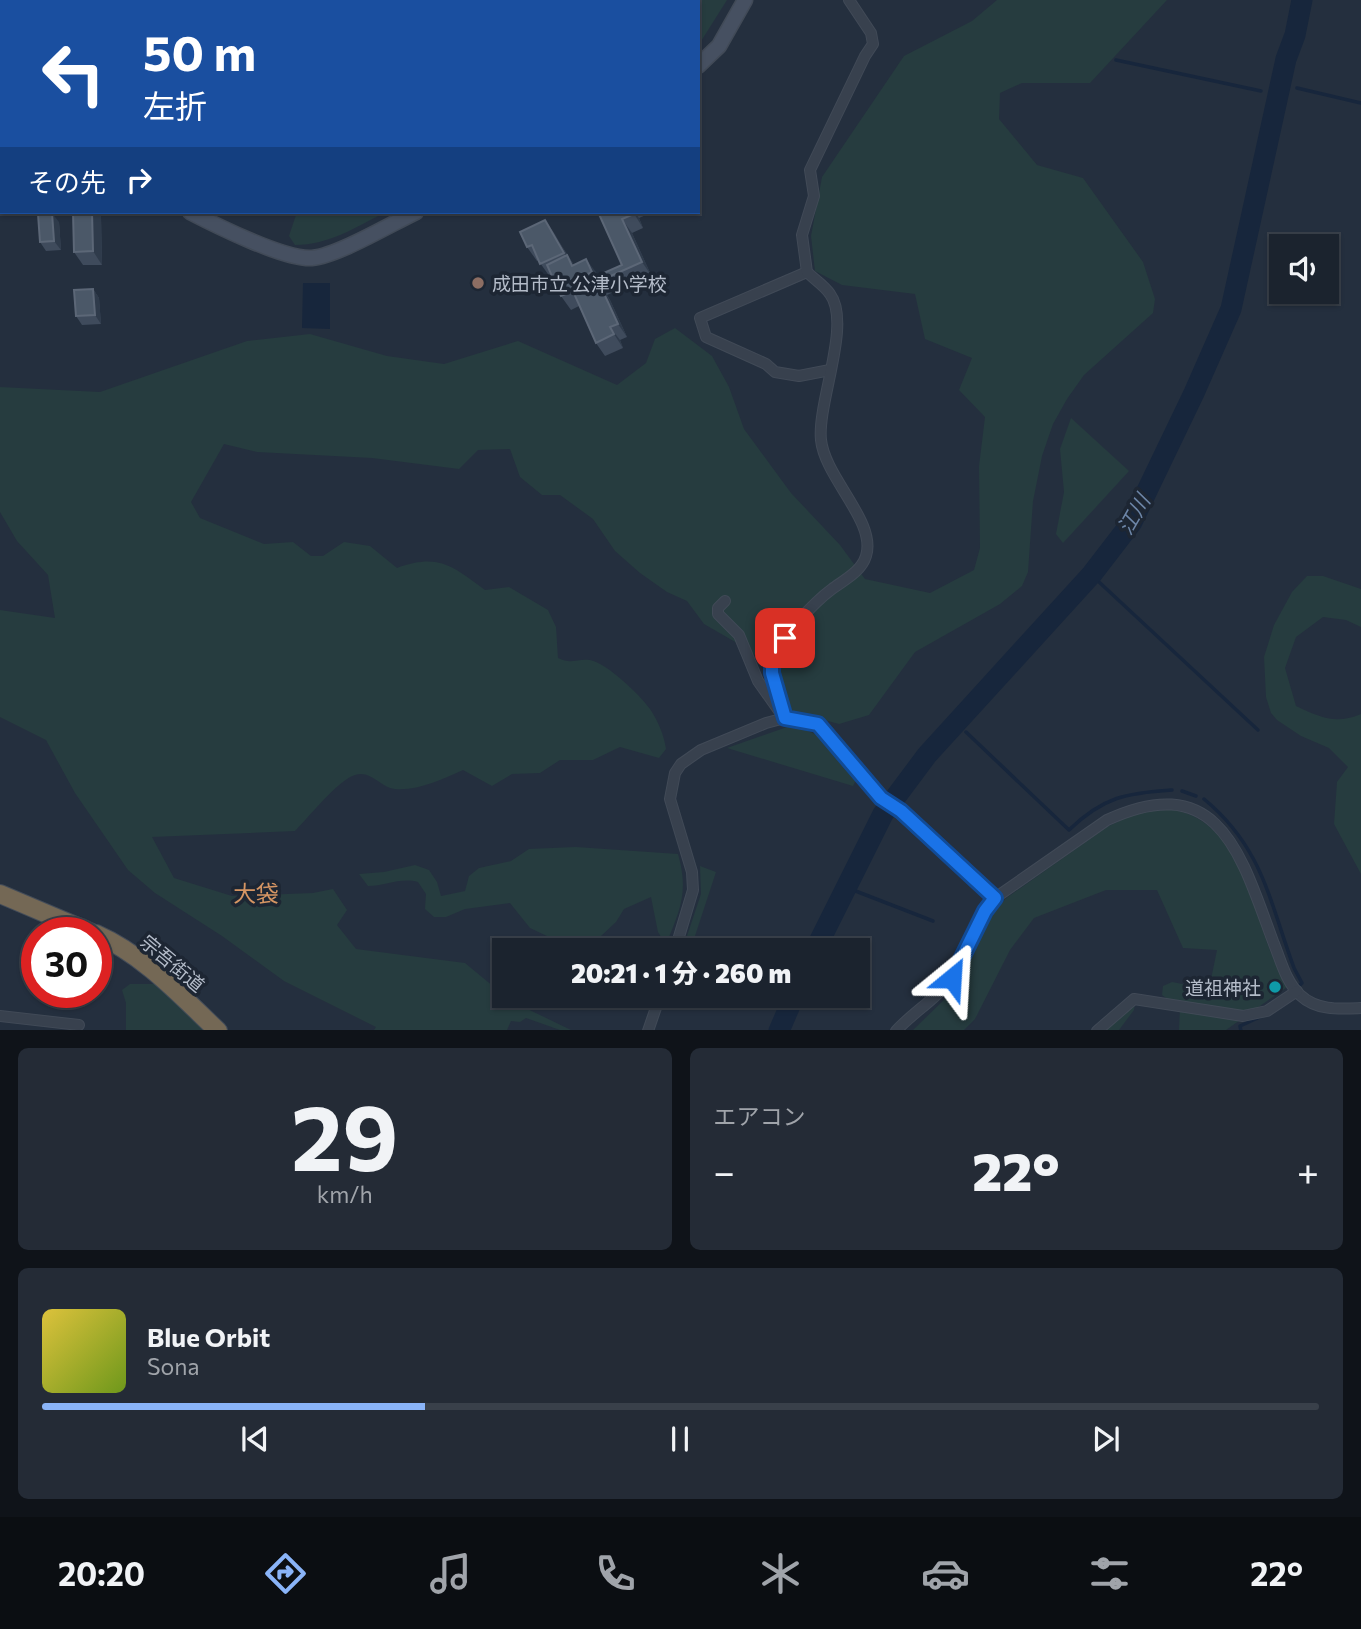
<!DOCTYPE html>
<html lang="ja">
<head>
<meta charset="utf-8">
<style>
  :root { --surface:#1b232e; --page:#242b36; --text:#f1f3f6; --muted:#a0a4aa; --line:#39404a; --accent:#8ab4f8 }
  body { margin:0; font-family:Commissioner,"Noto Sans JP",sans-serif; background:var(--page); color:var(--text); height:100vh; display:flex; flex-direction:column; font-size:26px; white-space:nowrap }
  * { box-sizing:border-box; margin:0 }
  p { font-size:23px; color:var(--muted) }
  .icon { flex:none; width:38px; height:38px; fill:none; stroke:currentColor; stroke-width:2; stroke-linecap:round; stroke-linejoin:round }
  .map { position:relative; height:1030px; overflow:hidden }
  .details { display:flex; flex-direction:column; gap:18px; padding:18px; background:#0f1319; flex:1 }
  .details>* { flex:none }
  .banner { position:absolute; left:0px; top:0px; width:700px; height:214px; box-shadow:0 2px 5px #0004,0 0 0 2px var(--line); background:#1a4fa0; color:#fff; overflow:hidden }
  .buttons { position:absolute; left:1269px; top:234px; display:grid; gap:14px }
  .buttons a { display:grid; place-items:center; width:70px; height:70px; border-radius:0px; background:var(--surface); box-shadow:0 2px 5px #0004,0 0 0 2px var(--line); font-size:35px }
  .speed { position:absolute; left:21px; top:917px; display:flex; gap:14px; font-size:35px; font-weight:700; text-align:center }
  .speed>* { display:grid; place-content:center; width:91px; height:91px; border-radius:50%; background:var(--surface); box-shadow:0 2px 5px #0004,0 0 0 2px var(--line); line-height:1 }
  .speed .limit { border:10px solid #d22; background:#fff; color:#111 }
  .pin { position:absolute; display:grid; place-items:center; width:60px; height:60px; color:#fff; margin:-30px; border-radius:14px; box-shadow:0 4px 10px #0006 }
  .me { position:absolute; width:77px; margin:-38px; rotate:27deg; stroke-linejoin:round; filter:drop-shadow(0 0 5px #0008) }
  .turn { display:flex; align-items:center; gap:24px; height:147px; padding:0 28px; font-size:32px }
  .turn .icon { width:91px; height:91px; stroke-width:2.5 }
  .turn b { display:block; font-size:49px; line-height:60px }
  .then { display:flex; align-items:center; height:66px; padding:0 28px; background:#0003; gap:14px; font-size:26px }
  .big { font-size:52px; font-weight:800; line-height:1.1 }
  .details .tile { flex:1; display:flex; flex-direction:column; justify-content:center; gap:10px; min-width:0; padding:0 24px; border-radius:10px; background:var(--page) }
  .details .dial { align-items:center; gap:0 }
  .dial b { font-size:91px; line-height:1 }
  .song { display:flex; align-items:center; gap:21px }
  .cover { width:84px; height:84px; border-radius:10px; background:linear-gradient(135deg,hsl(50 70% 55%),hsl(80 70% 35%)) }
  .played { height:7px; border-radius:4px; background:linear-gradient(90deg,var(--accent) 30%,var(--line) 30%) }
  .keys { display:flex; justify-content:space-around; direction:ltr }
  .heat { display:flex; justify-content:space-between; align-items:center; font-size:38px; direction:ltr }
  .details .tiles { flex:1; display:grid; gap:18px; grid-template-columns:1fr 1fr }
  .tile:last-child { grid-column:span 2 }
  .trip { position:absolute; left:492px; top:938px; width:378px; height:70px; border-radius:0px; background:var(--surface); box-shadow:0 2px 5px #0004,0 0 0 2px var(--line); font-weight:800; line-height:70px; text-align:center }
  .tabs { display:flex; height:112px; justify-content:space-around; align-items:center; background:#0b0e12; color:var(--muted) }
  .tabs .icon { width:49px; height:49px }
  .tabs .on { color:var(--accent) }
  .tabs b { font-size:32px; color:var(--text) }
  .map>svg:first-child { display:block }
  .green { fill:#263c3f }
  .water { fill:#17263c }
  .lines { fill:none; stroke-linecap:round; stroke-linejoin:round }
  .stream { stroke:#17263c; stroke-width:3.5 }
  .river { stroke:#17263c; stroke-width:21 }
  .street-casing { stroke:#414a57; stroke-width:12 }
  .secondary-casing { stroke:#414a57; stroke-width:17 }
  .highway-casing { stroke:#434c59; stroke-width:20 }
  .street { stroke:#38414e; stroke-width:10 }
  .secondary { stroke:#465061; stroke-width:14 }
  .highway { stroke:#746855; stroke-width:18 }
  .wall { fill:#3f4b5c }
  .shaded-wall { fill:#2f3b4b }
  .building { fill:#4b5868; stroke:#5c6777; stroke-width:2 }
  .route-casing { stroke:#114b97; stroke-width:18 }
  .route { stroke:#1a73e8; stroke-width:12 }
  .education-dot { fill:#8d6e63; stroke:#1d2633; stroke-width:2.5 }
  .culture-dot { fill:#0f9aa8; stroke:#1d2633; stroke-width:2.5 }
  .labels { text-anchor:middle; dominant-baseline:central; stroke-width:7; stroke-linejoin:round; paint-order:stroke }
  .poi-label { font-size:19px; fill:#b4bcc9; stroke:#1d2633; text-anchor:start }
  .street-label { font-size:19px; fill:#b4bcc9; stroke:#1d2633 }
  .water-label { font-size:21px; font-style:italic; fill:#6d86a8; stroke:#1d2633 }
  .quarter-label { font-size:23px; fill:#d59563; stroke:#1d2633 }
</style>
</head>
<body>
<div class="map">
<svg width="1361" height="1031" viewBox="0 0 1361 1031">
  <rect width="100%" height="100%" fill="#242f3e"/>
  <g class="green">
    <polygon points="384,0 629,0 630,2 384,2"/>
    <polygon points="683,0 727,0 698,46 698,2 682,2"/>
    <path d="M 997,0 L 1167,0 L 1090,83 L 1022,83 L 1000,93 L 999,119 L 1037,165 L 1083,178 L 1143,262 L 1155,299 L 1153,313 L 1084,375 L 1067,399 L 1053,424 L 1042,456 L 1033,501 L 1028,572 L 1022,586 L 1000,604 L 915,652 L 869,715 L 839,724 L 777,707 L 764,691 L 764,661 L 737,643 L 704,624 L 687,601 L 667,592 L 640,573 L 615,551 L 593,519 L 560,495 L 542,495 L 520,477 L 510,449 L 478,450 L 459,469 L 372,458 L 257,452 L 224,444 L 191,502 L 200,518 L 264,544 L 293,542 L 311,556 L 323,556 L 344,542 L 370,546 L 397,568 C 439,553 452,566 485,590 L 509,587 L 548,610 L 556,627 L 558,658 C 572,665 577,658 590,660 C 607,663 640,695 650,709 C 658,721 664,735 666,749 L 659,758 L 620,747 L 593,760 L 560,760 L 540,773 L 512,774 L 492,786 L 463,770 C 443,779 418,791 395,789 C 381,788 371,770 355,775 C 338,780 308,818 295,831 L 152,837 L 174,878 L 232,896 L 313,893 L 333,889 L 347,910 L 337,925 L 356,949 L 465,963 L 511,1001 L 571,1030 L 560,1030 L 526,1018 L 520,1022 L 511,1021 L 507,1030 L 374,1030 L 376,1027 L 284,981 L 222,936 L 155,893 L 128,870 L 75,793 L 46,740 L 0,717 L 0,610 L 55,618 L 48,575 L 17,541 L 0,512 L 0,387 L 100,392 L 247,341 L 310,334 L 387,356 L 444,364 L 518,341 L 617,385 L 646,363 L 655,339 L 675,328 L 712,356 L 729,387 L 744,429 L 791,493 L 840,545 L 865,579 L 930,593 L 974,570 L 980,548 L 979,466 L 985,417 L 959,390 L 972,358 L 925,339 L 915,294 L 842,285 L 815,271 L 811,236 L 822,177 L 904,56 L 972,21 Z"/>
    <path d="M 297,212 L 386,212 C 356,227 329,245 295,245 L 289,236 Z"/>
    <polygon points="1071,418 1129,471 1063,543 1056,534 1064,492 1060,449"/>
    <path d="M 1307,576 L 1323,576 L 1361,589 L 1361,627 L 1346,620 L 1323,617 L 1296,637 L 1285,668 L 1296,706 C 1320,717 1335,725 1361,714 L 1361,874 L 1334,824 L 1337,782 L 1348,767 L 1329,748 L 1301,736 L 1277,720 L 1271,713 L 1266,697 L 1264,657 L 1274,625 L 1292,592 Z"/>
    <path d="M 787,727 C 821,727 838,754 857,778 L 853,786 L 727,748 Z"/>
    <path d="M 1170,809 C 1251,822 1252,929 1287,987 L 1226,1030 L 1179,1030 L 1180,1008 L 1162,995 L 1163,986 L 1172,982 L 1209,989 L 1217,950 L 1183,948 L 1157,890 L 1106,890 L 1034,918 L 1010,950 L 975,1019 L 964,1030 L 912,1031 L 951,993 L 990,918 L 1005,899 L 1107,827 L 1127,817 L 1146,811 Z"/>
    <path d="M 576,847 L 678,854 C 689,893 680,909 666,945 L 658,932 L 651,897 L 624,909 L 616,922 L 587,949 L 560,950 L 549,937 L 530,928 L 510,903 L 465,909 L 446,917 L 434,917 L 425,909 L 426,894 L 418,882 C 401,877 385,886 368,886 L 359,874 L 384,872 L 415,865 L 429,870 L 437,882 L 441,896 L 465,891 L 469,876 L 479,868 L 511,861 L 529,849 Z"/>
    <polygon points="700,866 716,872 694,939 687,936 701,894"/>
    <polygon points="130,984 157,984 208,1030 126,1030 126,1003 122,990"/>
    <polygon points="1135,1003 1134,1010 1119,1030 1100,1031"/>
  </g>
  <polygon class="water" points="303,283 330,283 330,329 302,328"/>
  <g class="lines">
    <g class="stream">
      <polyline points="1116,60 1261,91"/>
      <polyline points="1280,83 1287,85"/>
      <polyline points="1297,88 1361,103"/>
      <polyline points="1272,91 1279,92"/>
      <polyline points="1091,575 1093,577"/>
      <polyline points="1099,582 1258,730"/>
      <polyline points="956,723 958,725"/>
      <path d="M 966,732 L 1069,830 C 1103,797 1126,793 1172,790"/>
      <polyline points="1182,791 1196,796"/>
      <path d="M 1204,799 C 1263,848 1269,900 1294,968 L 1302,983 L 1300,985"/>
      <polyline points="847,887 848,888"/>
      <polyline points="853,890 933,921"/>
      <polyline points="686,940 715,950"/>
      <polyline points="1241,1031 1240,1026 1262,1016"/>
    </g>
    <g class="river">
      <polyline points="815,950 883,814 927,755 1092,574 1132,522 1194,393 1231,309 1286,59 1295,35 1302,0"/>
      <polyline points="779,1031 794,996"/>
    </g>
    <g class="street-casing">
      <g id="street">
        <polyline points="96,0 96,2"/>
        <polyline points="169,0 169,2"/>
        <polyline points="807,272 700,318 706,337 766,364 775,372 799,376 830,370"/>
        <polyline points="725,601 718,608 718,614 739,635 758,681 782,715"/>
        <path d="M 785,718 C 780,700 770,680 772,661 C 773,644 817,600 832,589 C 844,580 861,572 866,556 C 877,522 825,478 821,440 C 817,403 852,324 830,294 C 825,286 814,279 807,272 L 802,235 L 814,196 L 810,170 L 865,56 L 873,44 L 871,33 L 849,0"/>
        <polyline points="675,950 693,890 692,872 670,799 675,773 681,764 701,750 766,723 785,718 818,724 881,798 901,811 995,898"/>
        <polyline points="0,1016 79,1025"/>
        <polyline points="648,1031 660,996"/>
        <path d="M 896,1031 C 913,1012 937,999 951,978 C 969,953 976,922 995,898 L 1107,820 C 1221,767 1242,859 1274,944 C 1281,961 1286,982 1300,995 C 1317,1011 1340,1009 1361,1008"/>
        <polyline points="1097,1031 1134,999 1243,1016 1267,1011 1297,991"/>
      </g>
    </g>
    <g class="secondary-casing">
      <g id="secondary">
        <polyline points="698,66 719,46 745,0"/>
        <polyline points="0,180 2,180"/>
        <path d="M 190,212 C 215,225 285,260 312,258 C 337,256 391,224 416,212"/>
      </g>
    </g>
    <g class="highway-casing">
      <g id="highway">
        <polyline points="0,894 92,933"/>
        <path d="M 96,934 C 144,955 181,996 218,1031"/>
      </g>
    </g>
    <use href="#street" class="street"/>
    <use href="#secondary" class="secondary"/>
    <use href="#highway" class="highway"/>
  </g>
  <g class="wall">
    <polygon points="92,212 97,212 101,217 102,265 83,265 74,252"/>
    <polygon points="598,212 644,212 646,215 639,218 643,228 632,233 651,275 607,295 610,300 627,337 620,340 623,348 605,356 596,343 579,306 571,310 561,296 552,276 550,277 538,260 537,261 527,247 545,220 574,265 586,259 597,276 622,265"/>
    <polygon points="59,222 61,250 46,251 40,242"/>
    <polygon points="93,289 99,298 101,324 82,325 76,316"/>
  </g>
  <g class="shaded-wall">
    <polygon points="92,212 97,212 101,217 102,265 93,251"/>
    <polygon points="633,212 635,212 639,218 643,228"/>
    <polygon points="52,213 59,222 61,250 54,241"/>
    <polygon points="622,219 632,233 651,275 642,262"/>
    <polygon points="545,220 555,234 569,259 567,255 577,269 582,279 564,253"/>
    <polygon points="586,259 596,272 600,281 592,272"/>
    <polygon points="601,287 610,300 627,337 618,324"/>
    <polygon points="93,289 99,298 101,324 95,315"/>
    <polygon points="610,327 620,340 623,348 614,334"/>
  </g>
  <g class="building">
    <polygon points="73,212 92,212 93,251 74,252"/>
    <polygon points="598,212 633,212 634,214 622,219 642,262 595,283 598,288 601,287 618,324 610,327 614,334 596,343 573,291 561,296 547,265 567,255 572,266 586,259 592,272 586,275 588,280 622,265"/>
    <polygon points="52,213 54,241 40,242 38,214"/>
    <polygon points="545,220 564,253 540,264 532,245 527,247 520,232"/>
    <polygon points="93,289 95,315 76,316 74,290"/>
  </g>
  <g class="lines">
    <g class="route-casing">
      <polyline id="route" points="785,638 772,658 772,673 785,718 818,724 881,798 901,811 995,898 985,911 952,978"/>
    </g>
    <use href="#route" class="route"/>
  </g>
  <circle class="education-dot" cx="478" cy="283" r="7"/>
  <circle class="culture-dot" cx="1275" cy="987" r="7"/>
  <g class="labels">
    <g class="poi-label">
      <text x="492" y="283">成田市立 公津小学校</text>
      <text x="1261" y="987" text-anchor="end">道祖神社</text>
    </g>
    <g class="street-label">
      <text transform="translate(173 963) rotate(40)">宗吾街道</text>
    </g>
    <g class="water-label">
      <text transform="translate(1133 514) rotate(-60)">江川</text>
    </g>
    <g class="quarter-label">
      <text x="256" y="893">大袋</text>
    </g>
  </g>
</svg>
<div class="buttons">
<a><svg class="icon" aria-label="sound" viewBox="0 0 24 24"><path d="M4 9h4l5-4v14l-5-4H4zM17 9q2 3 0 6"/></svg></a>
</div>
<div class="speed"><div class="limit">30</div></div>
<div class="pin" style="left:785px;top:638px;background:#d93025"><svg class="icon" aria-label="arrive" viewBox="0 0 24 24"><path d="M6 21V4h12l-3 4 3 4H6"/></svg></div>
<svg class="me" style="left:952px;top:978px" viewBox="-20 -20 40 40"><path d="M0-17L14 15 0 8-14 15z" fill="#1a73e8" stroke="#fff" stroke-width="4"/></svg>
<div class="trip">20:21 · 1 分 · 260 m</div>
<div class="banner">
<div class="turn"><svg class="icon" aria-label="left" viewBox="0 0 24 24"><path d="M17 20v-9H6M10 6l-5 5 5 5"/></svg><div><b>50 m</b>左折</div></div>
<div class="then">その先<svg class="icon" aria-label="right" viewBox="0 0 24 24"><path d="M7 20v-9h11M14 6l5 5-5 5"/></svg></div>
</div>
</div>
<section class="details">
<div class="tiles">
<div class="tile dial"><b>29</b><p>km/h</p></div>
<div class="tile"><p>エアコン</p>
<div class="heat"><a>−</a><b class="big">22°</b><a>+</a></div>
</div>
<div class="tile">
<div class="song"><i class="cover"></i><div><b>Blue Orbit</b><p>Sona</p></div></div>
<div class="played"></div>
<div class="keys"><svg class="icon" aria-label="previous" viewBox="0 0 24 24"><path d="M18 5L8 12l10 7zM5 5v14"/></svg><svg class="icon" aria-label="pause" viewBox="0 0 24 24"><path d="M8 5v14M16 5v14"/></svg><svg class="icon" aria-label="next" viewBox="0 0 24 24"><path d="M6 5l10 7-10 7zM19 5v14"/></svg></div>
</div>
</div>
</section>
<nav class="tabs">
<b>20:20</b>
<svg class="icon on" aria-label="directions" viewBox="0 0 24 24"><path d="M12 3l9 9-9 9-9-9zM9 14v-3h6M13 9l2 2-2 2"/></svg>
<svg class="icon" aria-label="music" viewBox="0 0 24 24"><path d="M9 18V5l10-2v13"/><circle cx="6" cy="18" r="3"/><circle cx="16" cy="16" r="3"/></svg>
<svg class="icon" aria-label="phone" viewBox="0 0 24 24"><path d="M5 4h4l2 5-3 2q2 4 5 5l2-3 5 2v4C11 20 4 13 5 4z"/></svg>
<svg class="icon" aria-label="climate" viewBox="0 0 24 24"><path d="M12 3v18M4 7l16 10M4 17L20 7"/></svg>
<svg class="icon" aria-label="car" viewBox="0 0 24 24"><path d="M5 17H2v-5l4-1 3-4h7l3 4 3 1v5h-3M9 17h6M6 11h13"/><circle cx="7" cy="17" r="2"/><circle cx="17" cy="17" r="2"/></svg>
<svg class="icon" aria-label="filters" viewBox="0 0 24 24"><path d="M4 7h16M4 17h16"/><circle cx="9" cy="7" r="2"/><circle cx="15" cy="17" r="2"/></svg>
<b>22°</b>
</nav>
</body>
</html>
